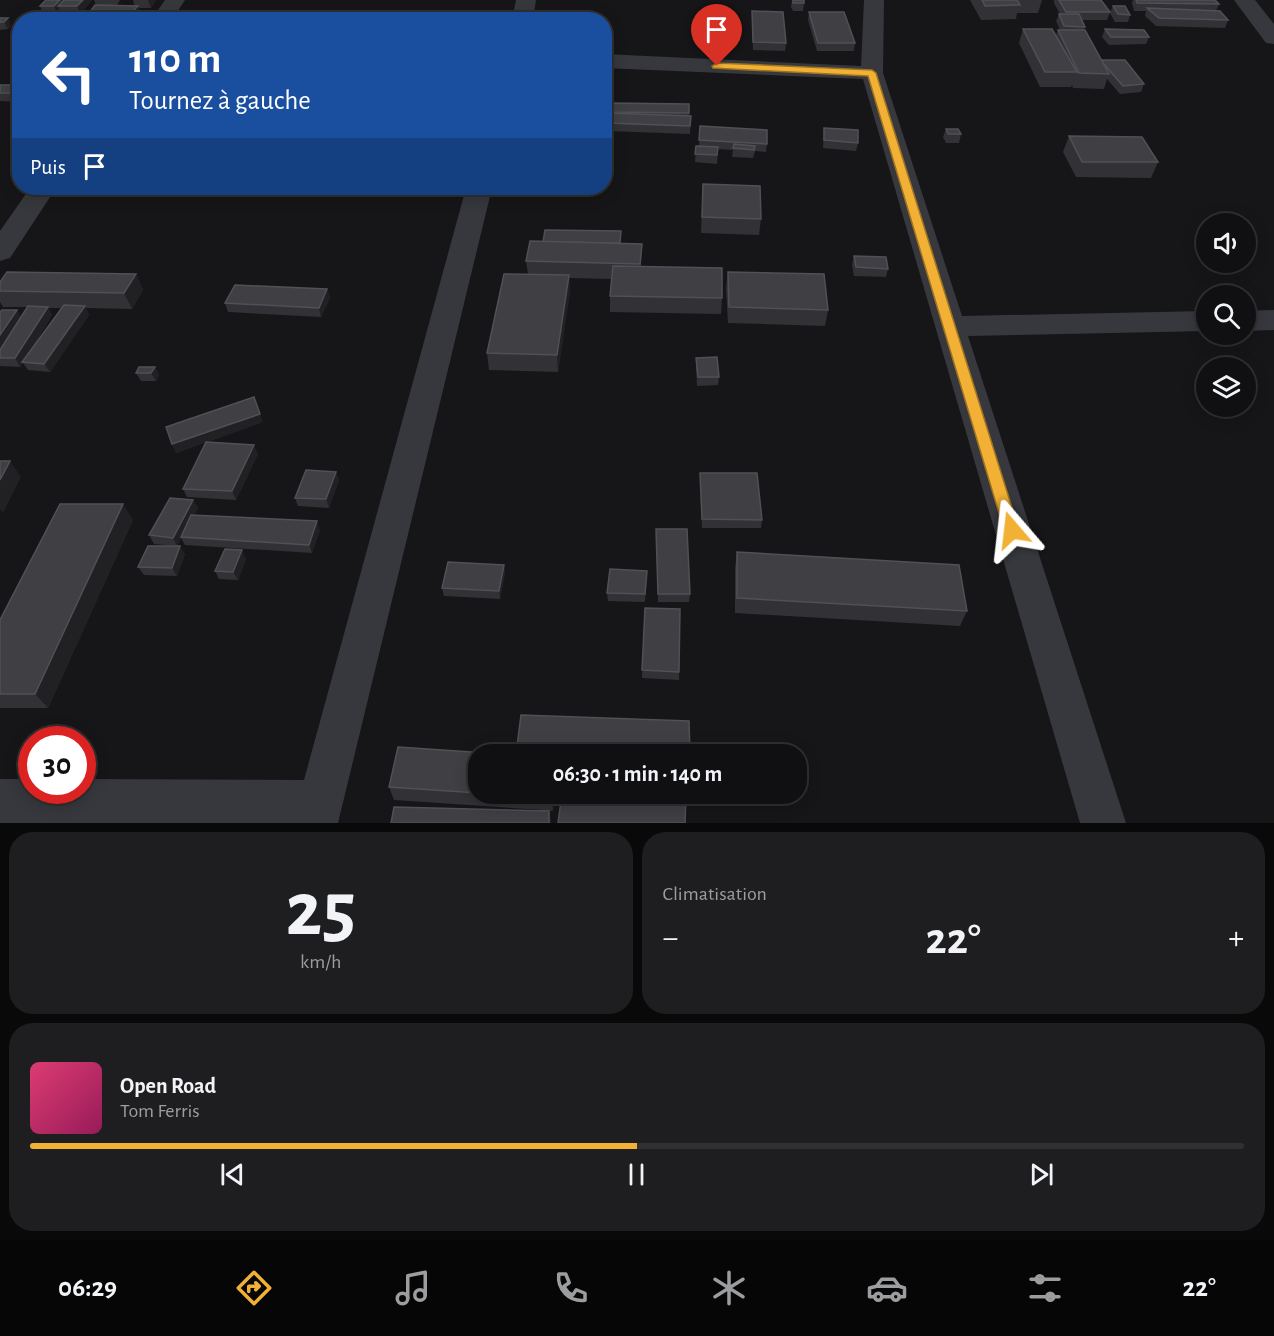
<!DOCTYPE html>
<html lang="fr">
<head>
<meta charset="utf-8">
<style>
  :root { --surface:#101012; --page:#1e1e20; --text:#f1f3f6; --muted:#9c9d9f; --line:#303032; --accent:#f2b134 }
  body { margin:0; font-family:"Alegreya Sans",sans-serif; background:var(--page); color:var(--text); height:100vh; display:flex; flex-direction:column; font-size:22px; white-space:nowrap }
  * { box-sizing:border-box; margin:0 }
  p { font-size:20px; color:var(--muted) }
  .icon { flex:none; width:33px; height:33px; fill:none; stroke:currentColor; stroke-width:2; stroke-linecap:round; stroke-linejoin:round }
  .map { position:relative; height:823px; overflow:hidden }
  .drawer { display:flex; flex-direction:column; gap:9px; padding:9px; background:#09090a; flex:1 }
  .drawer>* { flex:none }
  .guide { position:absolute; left:12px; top:12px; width:600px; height:183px; border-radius:24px; box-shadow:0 3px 15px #0003,0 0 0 2px var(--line); background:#1a4fa0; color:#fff; overflow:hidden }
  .buttons { position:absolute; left:1196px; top:213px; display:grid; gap:12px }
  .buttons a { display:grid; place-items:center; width:60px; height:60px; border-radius:50%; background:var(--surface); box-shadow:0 3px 15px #0003,0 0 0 2px var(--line); font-size:30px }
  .speed { position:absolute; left:18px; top:726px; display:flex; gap:12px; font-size:30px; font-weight:700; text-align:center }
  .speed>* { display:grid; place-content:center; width:78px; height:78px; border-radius:50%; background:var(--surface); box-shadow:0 3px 15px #0003,0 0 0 2px var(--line); line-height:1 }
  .speed .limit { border:9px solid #d22; background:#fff; color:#111 }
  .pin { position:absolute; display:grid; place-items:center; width:51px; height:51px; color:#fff; margin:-62px -26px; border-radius:50% 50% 50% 0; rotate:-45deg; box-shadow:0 0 6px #0007 }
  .pin .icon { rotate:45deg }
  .me { position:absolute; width:66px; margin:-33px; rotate:343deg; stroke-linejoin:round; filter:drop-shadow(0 0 4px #0008) }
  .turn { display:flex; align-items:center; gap:21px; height:126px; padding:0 18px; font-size:27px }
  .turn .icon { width:78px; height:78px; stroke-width:2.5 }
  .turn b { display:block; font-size:42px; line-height:51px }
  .then { display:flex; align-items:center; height:57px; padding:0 18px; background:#0003; gap:12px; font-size:22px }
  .big { font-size:45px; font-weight:700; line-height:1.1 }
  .drawer .tile { flex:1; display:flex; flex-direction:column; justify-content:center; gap:9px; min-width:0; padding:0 21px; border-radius:24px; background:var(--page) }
  .drawer .dial { align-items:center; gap:0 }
  .dial b { font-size:78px; line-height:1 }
  .song { display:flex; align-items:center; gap:18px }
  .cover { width:72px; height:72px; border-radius:9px; background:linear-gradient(135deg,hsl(340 70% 55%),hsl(330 70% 35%)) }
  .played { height:6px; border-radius:3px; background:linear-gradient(90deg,var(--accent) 50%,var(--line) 50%) }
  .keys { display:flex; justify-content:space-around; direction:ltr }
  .heat { display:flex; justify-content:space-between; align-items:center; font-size:33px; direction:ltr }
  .drawer .tiles { flex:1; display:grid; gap:9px; grid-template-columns:1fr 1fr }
  .tile:last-child { grid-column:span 2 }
  .trip { position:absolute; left:468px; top:744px; width:339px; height:60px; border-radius:24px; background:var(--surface); box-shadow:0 3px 15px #0003,0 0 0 2px var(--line); font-weight:700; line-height:60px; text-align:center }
  .tab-bar { display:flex; height:96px; justify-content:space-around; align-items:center; background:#060607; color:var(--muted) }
  .tab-bar .icon { width:42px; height:42px }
  .tab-bar .active { color:var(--accent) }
  .tab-bar b { font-size:27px; color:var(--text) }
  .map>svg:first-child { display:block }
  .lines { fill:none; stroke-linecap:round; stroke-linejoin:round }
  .street { fill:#37383d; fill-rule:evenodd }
  .wall { fill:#323236; fill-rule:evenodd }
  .shaded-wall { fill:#212124 }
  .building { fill:#3f3f44; stroke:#4f5156; stroke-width:1.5 }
  .route { fill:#f2b134; stroke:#9d7322; stroke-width:1.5 }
</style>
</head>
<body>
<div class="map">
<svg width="1274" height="823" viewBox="0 0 1274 823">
  <rect width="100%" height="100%" fill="#161618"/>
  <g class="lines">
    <g class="street">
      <polygon points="165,0 185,0 172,20 151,20"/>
      <polygon points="516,0 536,0 533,20 512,20"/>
      <polygon points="864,0 884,0 883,73 962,316 1206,311 1206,331 968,336 1126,823 1080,823 863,79 604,68 604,54 861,66"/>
      <polygon points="1234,0 1255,0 1274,24 1274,44 1266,43"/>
      <polygon points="30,188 56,188 10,258 0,261 0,231"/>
      <polygon points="466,188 492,188 338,823 0,823 0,779 32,779 32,790 82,790 82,779 304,780"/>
      <polygon points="1274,310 1274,330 1245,331 1245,311"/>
    </g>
  </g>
  <g class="wall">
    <polygon points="92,0 80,14 61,14 60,11 57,14 43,14 40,6"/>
    <polygon points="94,0 120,0 117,5 103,5 134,5 133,0 156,0 151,8 139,8 141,13 135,20 90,14 90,12 96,5"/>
    <polygon points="792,0 804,3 803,11 793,11 791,7"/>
    <polygon points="970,0 1042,0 1038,13 1017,13 1016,19 981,20"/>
    <polygon points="1054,0 1105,0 1101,0 1110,12 1107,20 1081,20 1085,27 1084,30 1102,60 1144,84 1141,92 1120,94 1107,79 1104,89 1073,88 1072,85 1071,87 1040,87 1019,43 1023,29 1056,35 1058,30 1060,30 1056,21 1059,14 1060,14 1054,3"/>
    <polygon points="1133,0 1215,0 1219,4 1216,11 1228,20 1225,28 1156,26 1145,16 1146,11 1134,11 1132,3"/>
    <polygon points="1113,6 1130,15 1128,22 1115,22 1110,13"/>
    <polygon points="752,11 786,43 785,51 753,50 752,19"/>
    <polygon points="809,12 855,43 854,51 817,51 808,20"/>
    <polygon points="0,18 11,26 8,29 0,30"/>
    <polygon points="1105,29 1149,37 1146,44 1109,45 1102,37"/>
    <polygon points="0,85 20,85 20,102 0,101"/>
    <polygon points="610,103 689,113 689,116 691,116 690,134 607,131 607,123"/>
    <polygon points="700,126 767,144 766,152 755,151 753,158 732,157 733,150 718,149 717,164 695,162 696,146 699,146"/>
    <polygon points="824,128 858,143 856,151 823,148"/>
    <polygon points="946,129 961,134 959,143 946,143 943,137"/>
    <polygon points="1069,136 1158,162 1151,178 1076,177 1063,152"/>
    <polygon points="703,184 761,219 759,235 701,233"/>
    <polygon points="621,243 642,244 641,266 722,298 721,314 610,312 610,296 612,279 569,278 570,291 558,372 489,370 487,353 528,274 526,261"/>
    <polygon points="854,256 888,269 886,277 854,276 852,265"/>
    <polygon points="728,272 828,310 825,326 728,323 726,288"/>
    <path d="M 136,274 L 143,290 L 132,309 L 86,308 L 89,315 L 50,372 L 28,370 L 23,363 L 20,367 L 0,366 L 0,312 L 17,310 L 21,317 L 28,307 L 3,307 L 0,302 L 0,282 ZM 48,308 L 61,308 L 31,350 L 52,315 Z"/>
    <polygon points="327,289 330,298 321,317 228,312 225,303"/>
    <polygon points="696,358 719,377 718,385 697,386 696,366"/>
    <polygon points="155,367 159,375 156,381 141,381 136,373"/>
    <polygon points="263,422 207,442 258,454 236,500 187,497 183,489 206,442 176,453 172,444"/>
    <polygon points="336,472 339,480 329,508 298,506 295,498"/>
    <polygon points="700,473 762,520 761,528 702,528 700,482"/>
    <polygon points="193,500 198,508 194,515 320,530 312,553 185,545 181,538 177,546 154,544 149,535"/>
    <polygon points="133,520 48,708 0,708 0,620"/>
    <polygon points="656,537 690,594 689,602 658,602"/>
    <polygon points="737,552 967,611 960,626 735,613 735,568"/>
    <polygon points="185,554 177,576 144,575 138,567"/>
    <polygon points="246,559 238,580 219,579 215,571"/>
    <polygon points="504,565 505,573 500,599 444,596 442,588"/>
    <polygon points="647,571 645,602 608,601 607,593"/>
    <polygon points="645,608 679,672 679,680 642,678"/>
    <polygon points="389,787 555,794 553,811 549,811 551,823 391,823 543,810 394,800"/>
  </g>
  <g class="shaded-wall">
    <polygon points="60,0 70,0 58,6 60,11 57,14 54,6"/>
    <polygon points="83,0 92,0 80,14 77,6"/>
    <polygon points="148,0 156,0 151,8"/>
    <polygon points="138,6 141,13 135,20 129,20 133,15 132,12"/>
    <polygon points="8,18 11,26 8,29 4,22"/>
    <polygon points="136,274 143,290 132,309 124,293"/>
    <polygon points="569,275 570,291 558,372 557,355"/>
    <polygon points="327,289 330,298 321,317 319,308"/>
    <polygon points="85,306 89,315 50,372 44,364"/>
    <polygon points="48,307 52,315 20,367 15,358"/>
    <polygon points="17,310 22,318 0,352 0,335"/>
    <polygon points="155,367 159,375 156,381 151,373"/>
    <polygon points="254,397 263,422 176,453 172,444"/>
    <polygon points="254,445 258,454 236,500 232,491"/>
    <polygon points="10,461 21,477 3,513 0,509 0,480"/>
    <polygon points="336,472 339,480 329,508 326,499"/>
    <polygon points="193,500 198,508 182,537 181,537 181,538 177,546 173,538"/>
    <polygon points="123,504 133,520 48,708 35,694"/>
    <polygon points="317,521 320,530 312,553 309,545"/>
    <polygon points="180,546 185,554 177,576 172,568"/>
    <polygon points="242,550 246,559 238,580 233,572"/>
    <polygon points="504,565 505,573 500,599 499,591"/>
    <polygon points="551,794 555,794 553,811 551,799"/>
    <polygon points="549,811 551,823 549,823"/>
  </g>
  <g class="building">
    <polygon points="46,0 60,0 54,6 40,6"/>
    <polygon points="64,0 83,0 77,6 58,6"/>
    <rect x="793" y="0" width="11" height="3"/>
    <polygon points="982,0 1017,0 1020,5 985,6"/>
    <polygon points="1059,0 1101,0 1110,12 1066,12"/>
    <polygon points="1136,0 1215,0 1219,4 1137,3"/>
    <polygon points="95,5 138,6 132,12 90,12"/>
    <polygon points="1113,6 1125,6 1130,15 1118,14"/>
    <polygon points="1147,8 1220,11 1228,20 1159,18"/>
    <polygon points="752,11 783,12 786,43 753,42"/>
    <polygon points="809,12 844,12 855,43 818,43"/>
    <polygon points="85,14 133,14 129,20 80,20"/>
    <polygon points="1059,14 1079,14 1085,27 1064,26"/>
    <polygon points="0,18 8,18 4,22 0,22"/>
    <polygon points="1023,29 1052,29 1077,72 1045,72"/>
    <polygon points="1105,29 1144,30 1149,37 1111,37"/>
    <polygon points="1058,30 1085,30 1109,74 1079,73"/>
    <polygon points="1102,60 1125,60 1144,84 1123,86 1104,64"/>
    <rect x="0" y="85" width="20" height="8"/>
    <polygon points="610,103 689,104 689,113 610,112"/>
    <polygon points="609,113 691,116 690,126 607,123"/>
    <polygon points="700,126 767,130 767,144 699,140"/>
    <polygon points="824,128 858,130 858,143 824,140"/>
    <polygon points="946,129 958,129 961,134 948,134"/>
    <polygon points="1069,136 1142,137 1158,162 1082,162"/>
    <polygon points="734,144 755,146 754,150 733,148"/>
    <polygon points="696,146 718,147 717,155 695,154"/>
    <polygon points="703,184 760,186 761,219 702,217"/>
    <polygon points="545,230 621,231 620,243 543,242"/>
    <polygon points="530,241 642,244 640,264 526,261"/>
    <polygon points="854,256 886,257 888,269 856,267"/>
    <polygon points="613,266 722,268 722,298 610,296"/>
    <polygon points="7,272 136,274 124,293 0,291 0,282"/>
    <polygon points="728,272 824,274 828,310 729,307"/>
    <polygon points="504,274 569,275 557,355 487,353"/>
    <polygon points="235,285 327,289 319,308 225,303"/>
    <polygon points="64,305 85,306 44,364 22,362"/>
    <polygon points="28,306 48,307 15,358 0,358 0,350"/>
    <polygon points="2,310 17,310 0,335 0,312"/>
    <polygon points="717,357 719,377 698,377 696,358"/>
    <polygon points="139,367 155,367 151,373 136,373"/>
    <polygon points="254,397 260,414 172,444 166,427"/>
    <polygon points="206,442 254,445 232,491 183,489"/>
    <polygon points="0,461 10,461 0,480"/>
    <polygon points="306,470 336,472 326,499 295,498"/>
    <polygon points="700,473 757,473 762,520 702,519"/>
    <polygon points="170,498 193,500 173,538 149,535"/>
    <polygon points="60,504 123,504 35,694 0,694 0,620"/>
    <polygon points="191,515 317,521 309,545 181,537"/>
    <polygon points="656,529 687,529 690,594 658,594"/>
    <polygon points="148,546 180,546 172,568 138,567"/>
    <polygon points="225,549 242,550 233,572 215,571"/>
    <polygon points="737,552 959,565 967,611 737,598"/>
    <polygon points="448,562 504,565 499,591 442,588"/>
    <polygon points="610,569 647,571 645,594 607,593"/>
    <polygon points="645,608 680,609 679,672 642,670"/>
    <polygon points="521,715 689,721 690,754 516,754"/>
    <polygon points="398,747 501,754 478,754 478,793 389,787"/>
    <polygon points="479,794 551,794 551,799"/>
    <polygon points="562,794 686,794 685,823 558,823"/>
    <polygon points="394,807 549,811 549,823 391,823"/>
  </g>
  <polygon class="route" points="717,63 872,70 876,73 1019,530 1017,534 1012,536 1006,534 1004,530 868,76 713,68 712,66"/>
</svg>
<div class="buttons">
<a><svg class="icon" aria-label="sound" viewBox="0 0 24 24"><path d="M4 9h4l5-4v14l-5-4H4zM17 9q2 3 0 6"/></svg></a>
<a><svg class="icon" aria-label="search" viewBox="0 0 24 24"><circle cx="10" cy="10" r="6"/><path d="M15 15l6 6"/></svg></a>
<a><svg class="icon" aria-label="layers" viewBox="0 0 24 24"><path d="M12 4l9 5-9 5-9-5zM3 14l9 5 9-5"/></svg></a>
</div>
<div class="speed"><div class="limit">30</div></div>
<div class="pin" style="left:717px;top:66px;background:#d93025"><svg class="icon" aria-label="arrive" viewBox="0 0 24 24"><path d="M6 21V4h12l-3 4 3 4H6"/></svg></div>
<svg class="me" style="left:1012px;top:530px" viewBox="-20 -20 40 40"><path d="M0-17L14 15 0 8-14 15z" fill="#f2b134" stroke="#fff" stroke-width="4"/></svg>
<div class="trip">06:30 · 1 min · 140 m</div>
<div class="guide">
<div class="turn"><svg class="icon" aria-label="left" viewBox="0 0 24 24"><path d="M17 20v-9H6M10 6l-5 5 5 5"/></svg><div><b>110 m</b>Tournez à gauche</div></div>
<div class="then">Puis<svg class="icon" aria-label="arrive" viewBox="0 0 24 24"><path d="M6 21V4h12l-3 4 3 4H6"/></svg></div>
</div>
</div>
<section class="drawer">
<div class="tiles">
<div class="tile dial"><b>25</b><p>km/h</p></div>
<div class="tile"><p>Climatisation</p>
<div class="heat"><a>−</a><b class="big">22°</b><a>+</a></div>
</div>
<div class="tile">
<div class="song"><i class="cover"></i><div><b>Open Road</b><p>Tom Ferris</p></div></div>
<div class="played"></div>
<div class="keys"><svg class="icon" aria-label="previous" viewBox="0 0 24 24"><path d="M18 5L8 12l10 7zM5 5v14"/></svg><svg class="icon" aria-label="pause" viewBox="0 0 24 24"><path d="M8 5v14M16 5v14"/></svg><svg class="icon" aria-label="next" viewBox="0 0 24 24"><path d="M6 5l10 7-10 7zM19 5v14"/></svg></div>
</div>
</div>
</section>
<nav class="tab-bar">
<b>06:29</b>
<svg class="icon active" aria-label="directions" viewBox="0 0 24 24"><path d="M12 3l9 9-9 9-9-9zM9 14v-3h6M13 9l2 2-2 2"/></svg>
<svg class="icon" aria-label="music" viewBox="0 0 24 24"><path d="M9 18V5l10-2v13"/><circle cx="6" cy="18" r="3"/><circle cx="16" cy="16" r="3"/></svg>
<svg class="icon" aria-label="phone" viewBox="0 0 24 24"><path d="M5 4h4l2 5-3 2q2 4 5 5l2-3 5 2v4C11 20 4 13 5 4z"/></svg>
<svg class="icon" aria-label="climate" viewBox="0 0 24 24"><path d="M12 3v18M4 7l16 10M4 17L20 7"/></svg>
<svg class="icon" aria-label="car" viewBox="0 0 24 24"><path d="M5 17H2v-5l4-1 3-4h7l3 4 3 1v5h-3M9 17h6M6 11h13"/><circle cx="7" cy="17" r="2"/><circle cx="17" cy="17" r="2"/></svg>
<svg class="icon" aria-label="filters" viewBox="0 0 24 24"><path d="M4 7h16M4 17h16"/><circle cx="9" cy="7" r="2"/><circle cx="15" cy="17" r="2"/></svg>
<b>22°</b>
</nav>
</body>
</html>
